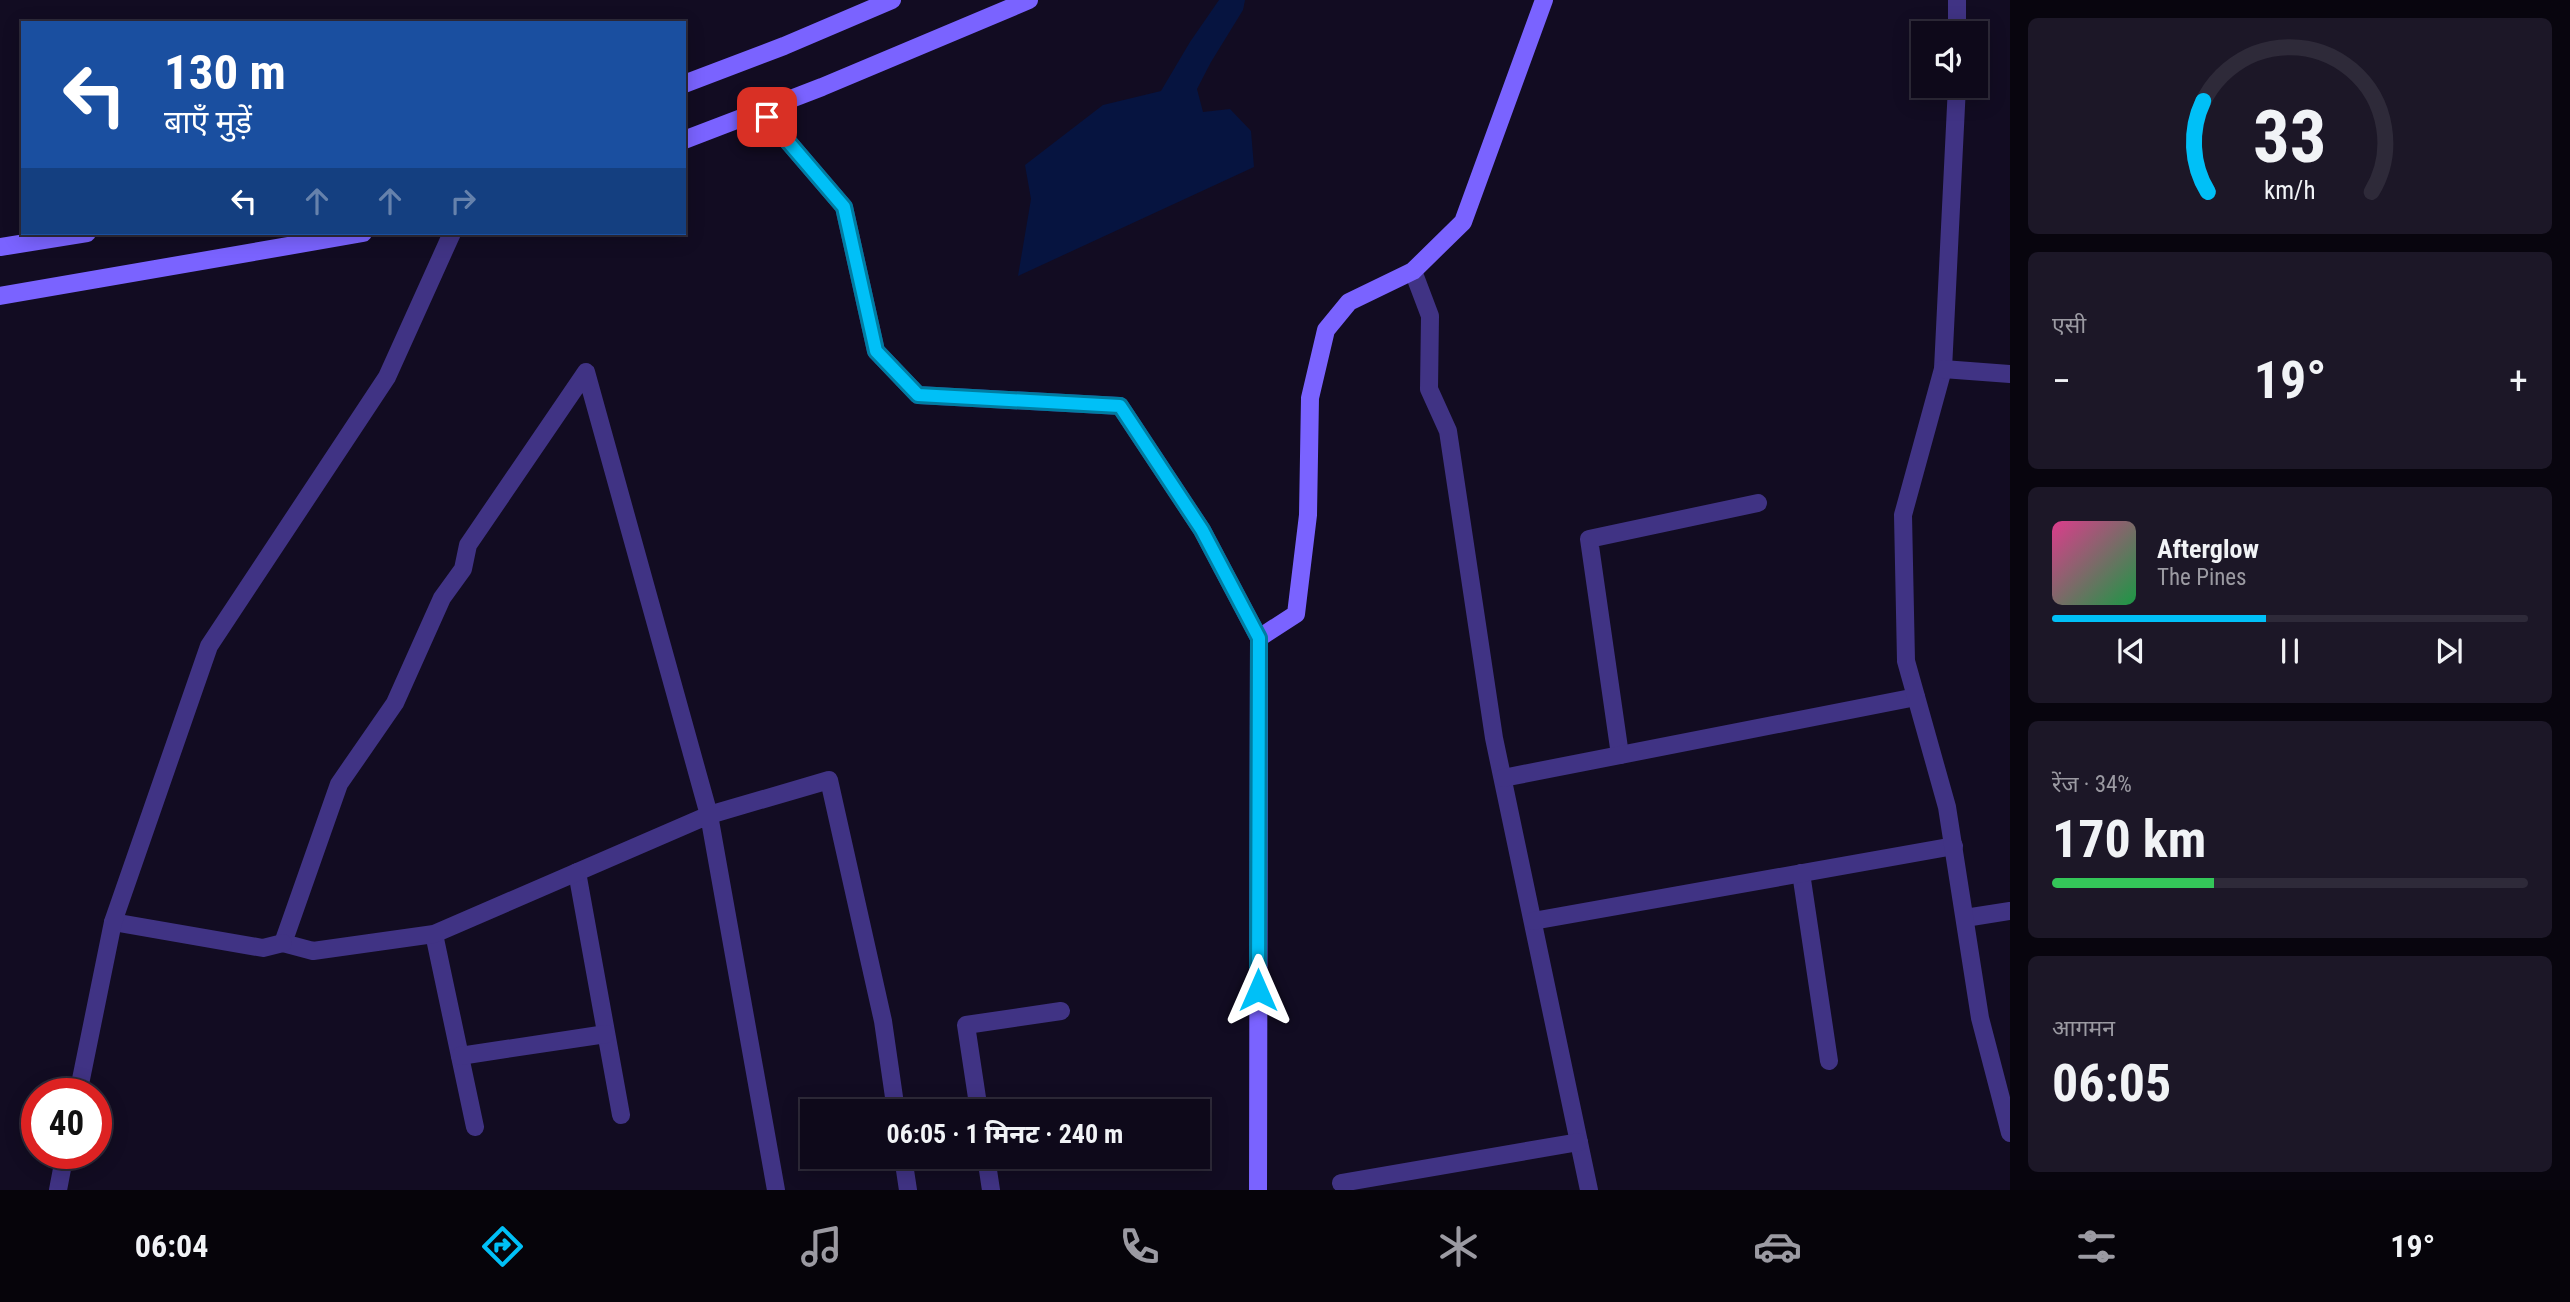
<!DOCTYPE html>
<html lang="hi">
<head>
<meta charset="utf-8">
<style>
  :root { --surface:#0e091a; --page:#1c1727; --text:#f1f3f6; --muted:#9b9aa2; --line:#2e2a39; --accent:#00c0f7 }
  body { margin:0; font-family:"Roboto Condensed","Noto Sans Devanagari",sans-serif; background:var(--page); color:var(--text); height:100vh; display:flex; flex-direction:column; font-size:26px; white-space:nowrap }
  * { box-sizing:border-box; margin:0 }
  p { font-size:23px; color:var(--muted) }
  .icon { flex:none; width:38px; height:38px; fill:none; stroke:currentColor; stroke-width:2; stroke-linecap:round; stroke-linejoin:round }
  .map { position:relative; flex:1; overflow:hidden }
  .details { display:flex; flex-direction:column; gap:18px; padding:18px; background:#08050e; width:560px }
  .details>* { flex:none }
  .guide { position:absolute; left:21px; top:21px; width:665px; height:214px; border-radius:0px; box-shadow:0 4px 18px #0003,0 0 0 2px var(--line); background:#1a4fa0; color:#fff; overflow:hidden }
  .controls { position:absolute; left:1911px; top:21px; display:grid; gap:14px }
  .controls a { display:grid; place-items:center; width:77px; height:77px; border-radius:0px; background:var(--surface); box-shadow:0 4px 18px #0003,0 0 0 2px var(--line); font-size:35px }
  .speed { position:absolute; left:21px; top:1078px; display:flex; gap:14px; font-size:35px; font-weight:700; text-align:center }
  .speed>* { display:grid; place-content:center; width:91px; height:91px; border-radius:50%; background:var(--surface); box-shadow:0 4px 18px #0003,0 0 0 2px var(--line); line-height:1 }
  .speed .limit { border:10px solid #d22; background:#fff; color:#111 }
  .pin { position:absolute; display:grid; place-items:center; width:60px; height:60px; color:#fff; margin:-30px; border-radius:14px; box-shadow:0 4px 10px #0006 }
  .me { position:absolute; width:77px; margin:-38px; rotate:0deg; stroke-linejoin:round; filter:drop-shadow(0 0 5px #0008) }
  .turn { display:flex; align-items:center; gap:24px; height:147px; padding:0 28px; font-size:32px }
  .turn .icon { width:91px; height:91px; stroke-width:2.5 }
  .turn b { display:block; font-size:49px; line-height:60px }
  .lanes { display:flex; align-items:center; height:66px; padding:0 28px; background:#0003; justify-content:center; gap:35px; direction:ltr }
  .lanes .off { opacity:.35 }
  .big { font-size:52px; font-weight:700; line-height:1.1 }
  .details .card { flex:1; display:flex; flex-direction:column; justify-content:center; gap:10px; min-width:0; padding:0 24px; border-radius:10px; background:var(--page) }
  .details .dial { align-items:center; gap:0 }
  .dial svg { height:182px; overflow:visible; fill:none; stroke:var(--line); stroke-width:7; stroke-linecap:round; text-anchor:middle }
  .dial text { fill:var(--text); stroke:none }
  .song { display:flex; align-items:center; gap:21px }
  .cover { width:84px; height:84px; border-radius:10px; background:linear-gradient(135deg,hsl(330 70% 55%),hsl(140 70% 35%)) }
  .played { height:7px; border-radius:4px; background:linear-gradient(90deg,var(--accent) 45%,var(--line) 45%) }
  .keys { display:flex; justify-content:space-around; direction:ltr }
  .heat { display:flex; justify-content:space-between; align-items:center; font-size:38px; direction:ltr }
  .charge { height:10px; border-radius:5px; background:linear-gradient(90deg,#34c759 34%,var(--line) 0) }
  .trip { position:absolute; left:800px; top:1099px; width:410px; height:70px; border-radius:0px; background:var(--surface); box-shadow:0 4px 18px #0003,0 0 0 2px var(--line); font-weight:700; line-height:70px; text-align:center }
  .tab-bar { display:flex; height:112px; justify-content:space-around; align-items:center; background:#06040a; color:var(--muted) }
  .tab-bar .icon { width:49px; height:49px }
  .tab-bar .active { color:var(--accent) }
  .tab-bar b { font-size:32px; color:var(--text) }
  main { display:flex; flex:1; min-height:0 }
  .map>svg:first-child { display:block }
  .water { fill:#061440 }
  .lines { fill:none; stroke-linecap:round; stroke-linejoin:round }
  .lane { stroke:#403384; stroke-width:18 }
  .street { stroke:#403384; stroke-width:18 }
  .secondary { stroke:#7a63ff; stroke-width:18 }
  .route-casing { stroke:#007da1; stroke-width:18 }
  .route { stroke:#00c0f7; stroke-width:12 }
</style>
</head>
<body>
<main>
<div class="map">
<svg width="2010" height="1190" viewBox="0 0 2010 1190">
  <rect width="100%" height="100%" fill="#120c22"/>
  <polygon class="water" points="1219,0 1245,0 1243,10 1211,62 1197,89 1203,112 1230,109 1251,131 1254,167 1018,276 1031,199 1025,165 1103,105 1161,91 1190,42"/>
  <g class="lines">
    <g class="lane">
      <polyline points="1413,271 1430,316 1429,389 1448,431 1494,738 1589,1190"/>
      <polyline points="1620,755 1589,539 1758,503"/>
      <polyline points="1503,778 1916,697"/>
      <polyline points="577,872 621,1115"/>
      <polyline points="1801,873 1829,1061"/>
      <polyline points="1965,918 2010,911"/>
      <polyline points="1533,921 1954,846"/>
      <polyline points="434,934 475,1127"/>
      <polyline points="460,1056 606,1034"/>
      <polyline points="979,1111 966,1025 1061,1011"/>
      <polyline points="903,1157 908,1190"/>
      <polyline points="986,1157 991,1190"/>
      <polyline points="1341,1183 1579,1142"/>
      <polyline points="776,1190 709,815 586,372 468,545 463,569 442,598 395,703 339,784 283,943 313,951 434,934 709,815 829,780 883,1021 896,1111"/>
    </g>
    <g class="street">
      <polyline points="1957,33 1957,0"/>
      <polyline points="1957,86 1943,369 1903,515 1906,661 1947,807 1980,1018 2010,1133"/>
      <polyline points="750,120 767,114 767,117 844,207 876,351 918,395 1120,406 1202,530 1259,638"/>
      <polyline points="1943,369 2010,374"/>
      <polyline points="113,922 263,948 283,943"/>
      <polyline points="78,1094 113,922 209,646 387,377 452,233"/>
      <polyline points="58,1190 65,1153"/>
    </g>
    <g class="secondary">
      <polyline points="684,84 784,46 892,0"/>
      <polyline points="684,140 822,87 1029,0"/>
      <polyline points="0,247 87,233"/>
      <polyline points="0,296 363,233"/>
      <polyline points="1258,1190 1259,638 1296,614 1308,515 1310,398 1326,330 1349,302 1413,271 1463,222 1544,0"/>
    </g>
  </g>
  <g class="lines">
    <g class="route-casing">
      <polyline id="route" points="767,117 844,207 876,351 918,395 1120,406 1202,530 1259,638 1258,990"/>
    </g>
    <use href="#route" class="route"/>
  </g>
</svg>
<div class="controls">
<a><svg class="icon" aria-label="sound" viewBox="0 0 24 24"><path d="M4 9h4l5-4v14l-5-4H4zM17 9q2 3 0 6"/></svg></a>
</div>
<div class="speed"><div class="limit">40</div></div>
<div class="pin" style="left:767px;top:117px;background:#d93025"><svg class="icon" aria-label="arrive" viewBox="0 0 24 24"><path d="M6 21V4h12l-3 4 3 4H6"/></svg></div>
<svg class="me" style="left:1258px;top:990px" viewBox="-20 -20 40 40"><path d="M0-17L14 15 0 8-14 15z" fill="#00c0f7" stroke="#fff" stroke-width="4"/></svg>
<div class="trip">06:05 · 1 मिनट · 240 m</div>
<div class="guide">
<div class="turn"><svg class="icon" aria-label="left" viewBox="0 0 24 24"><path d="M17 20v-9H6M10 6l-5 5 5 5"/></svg><div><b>130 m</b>बाएँ मुड़ें</div></div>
<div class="lanes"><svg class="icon" aria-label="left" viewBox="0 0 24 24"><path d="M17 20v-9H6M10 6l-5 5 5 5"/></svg><svg class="icon off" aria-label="ahead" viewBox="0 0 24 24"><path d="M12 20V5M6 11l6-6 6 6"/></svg><svg class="icon off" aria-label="ahead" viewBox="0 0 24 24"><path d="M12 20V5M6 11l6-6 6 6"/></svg><svg class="icon off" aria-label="right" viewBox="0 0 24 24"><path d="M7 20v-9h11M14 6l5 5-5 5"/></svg></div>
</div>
</div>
<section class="details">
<div class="card dial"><svg viewBox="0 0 100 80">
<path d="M14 69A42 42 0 1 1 86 69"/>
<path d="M14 69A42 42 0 0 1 12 29" stroke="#00c0f7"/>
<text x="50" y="56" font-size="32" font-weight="700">33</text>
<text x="50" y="72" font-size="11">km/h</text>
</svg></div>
<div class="card"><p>एसी</p>
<div class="heat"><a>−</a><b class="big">19°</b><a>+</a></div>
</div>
<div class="card">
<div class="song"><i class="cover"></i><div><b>Afterglow</b><p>The Pines</p></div></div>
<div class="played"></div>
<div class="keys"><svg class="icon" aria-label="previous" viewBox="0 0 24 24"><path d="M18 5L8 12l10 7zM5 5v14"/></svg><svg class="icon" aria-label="pause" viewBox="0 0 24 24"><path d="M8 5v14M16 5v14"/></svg><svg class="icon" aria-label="next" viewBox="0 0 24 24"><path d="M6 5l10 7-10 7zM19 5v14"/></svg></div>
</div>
<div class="card"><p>रेंज · 34%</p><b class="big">170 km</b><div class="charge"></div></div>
<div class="card"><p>आगमन</p><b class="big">06:05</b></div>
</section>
</main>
<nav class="tab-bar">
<b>06:04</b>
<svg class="icon active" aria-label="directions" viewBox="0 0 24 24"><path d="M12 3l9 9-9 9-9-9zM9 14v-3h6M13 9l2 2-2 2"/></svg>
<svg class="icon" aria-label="music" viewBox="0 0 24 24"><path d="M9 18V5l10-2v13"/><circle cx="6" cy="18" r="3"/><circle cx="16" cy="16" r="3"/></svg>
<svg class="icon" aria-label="phone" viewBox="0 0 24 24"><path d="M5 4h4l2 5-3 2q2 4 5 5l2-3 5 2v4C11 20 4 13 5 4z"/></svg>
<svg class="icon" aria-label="climate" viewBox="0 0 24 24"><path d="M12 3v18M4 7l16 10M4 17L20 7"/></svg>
<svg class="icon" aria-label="car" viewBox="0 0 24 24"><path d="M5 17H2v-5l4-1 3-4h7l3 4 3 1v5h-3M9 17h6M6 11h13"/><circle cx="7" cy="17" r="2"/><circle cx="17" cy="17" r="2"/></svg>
<svg class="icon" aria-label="filters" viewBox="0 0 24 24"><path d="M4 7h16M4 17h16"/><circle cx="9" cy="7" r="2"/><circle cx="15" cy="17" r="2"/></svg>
<b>19°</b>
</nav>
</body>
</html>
